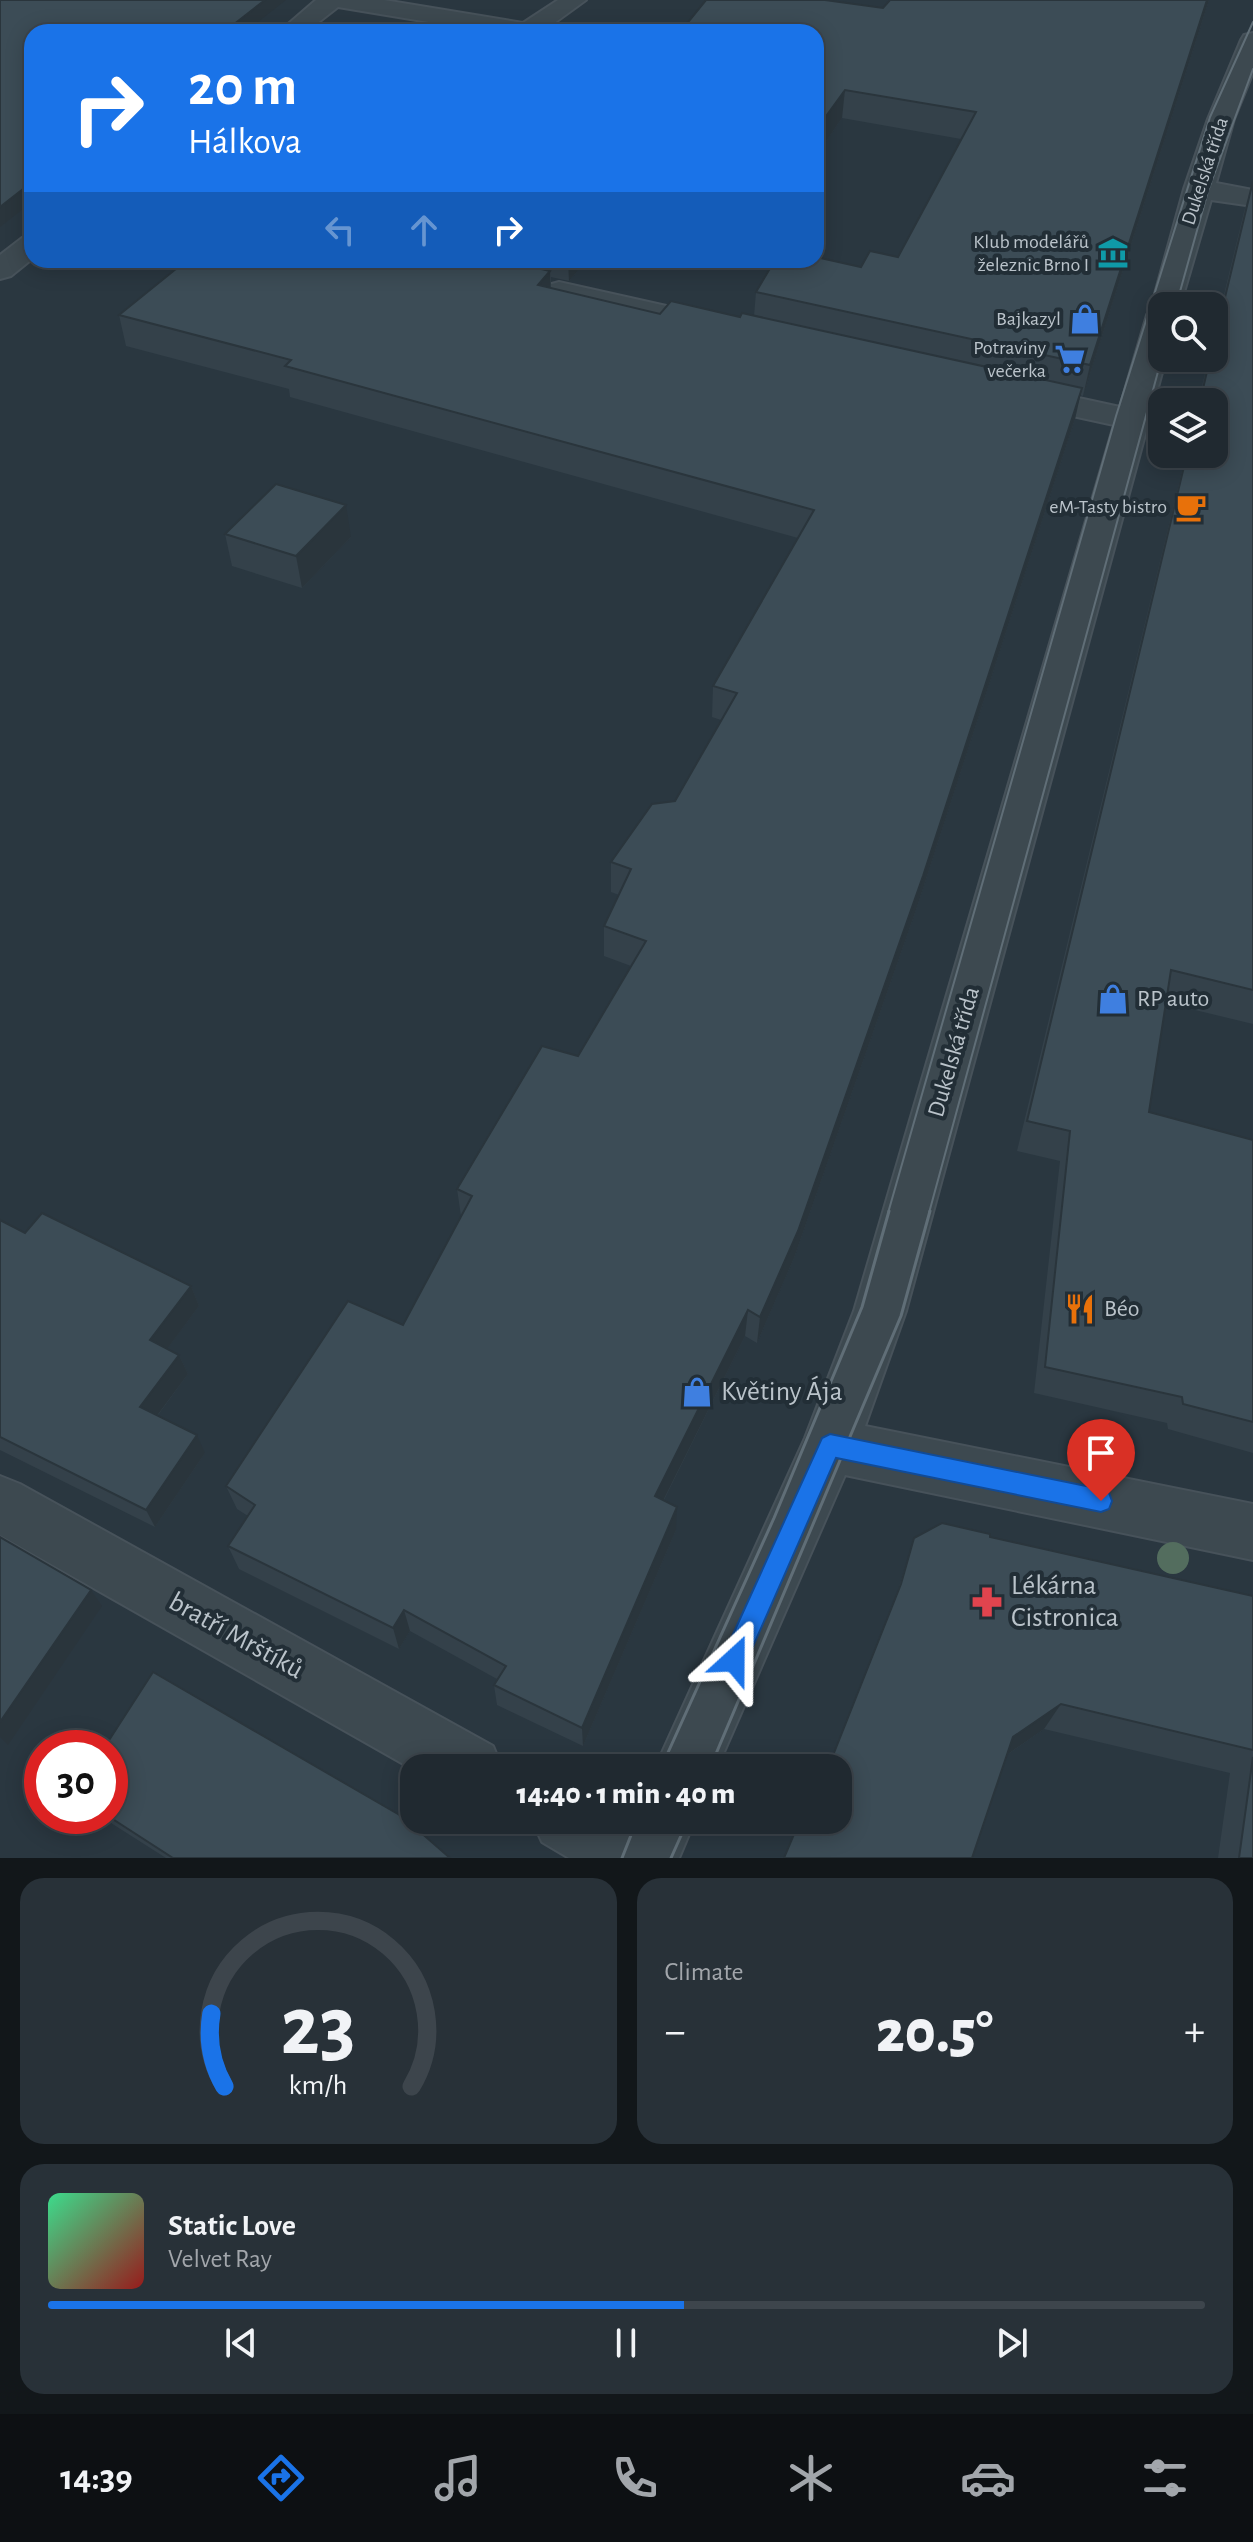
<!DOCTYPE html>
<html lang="en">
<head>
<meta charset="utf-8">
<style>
  :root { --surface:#202930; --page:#283138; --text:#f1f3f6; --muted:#a2a6ab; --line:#3d454c; --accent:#1a73e8 }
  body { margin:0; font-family:"Alegreya Sans",sans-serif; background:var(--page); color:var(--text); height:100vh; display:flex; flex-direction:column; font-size:30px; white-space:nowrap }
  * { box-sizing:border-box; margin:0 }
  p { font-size:26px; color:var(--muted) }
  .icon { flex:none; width:44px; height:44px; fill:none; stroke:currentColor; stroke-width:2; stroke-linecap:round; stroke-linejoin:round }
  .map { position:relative; height:1858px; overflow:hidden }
  .details { display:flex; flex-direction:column; gap:20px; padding:20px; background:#12171a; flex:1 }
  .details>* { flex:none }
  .top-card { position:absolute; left:24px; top:24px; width:800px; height:244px; border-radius:24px; box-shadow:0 4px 20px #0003,0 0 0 2px var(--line); background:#1a73e8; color:#fff; overflow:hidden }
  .controls { position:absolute; left:1148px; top:292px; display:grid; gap:16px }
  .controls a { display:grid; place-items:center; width:80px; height:80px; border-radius:16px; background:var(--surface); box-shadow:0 4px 20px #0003,0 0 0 2px var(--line); font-size:40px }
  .speed { position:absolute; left:24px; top:1730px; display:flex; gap:16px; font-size:40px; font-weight:700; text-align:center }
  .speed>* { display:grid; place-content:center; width:104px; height:104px; border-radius:50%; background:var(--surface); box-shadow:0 4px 20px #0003,0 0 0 2px var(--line); line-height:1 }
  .speed .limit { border:12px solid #d22; background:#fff; color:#111 }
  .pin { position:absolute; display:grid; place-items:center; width:68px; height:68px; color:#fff; margin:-82px -34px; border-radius:50% 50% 50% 0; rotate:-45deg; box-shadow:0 0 8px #0007 }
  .pin .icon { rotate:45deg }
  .me { position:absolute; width:88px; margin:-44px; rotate:24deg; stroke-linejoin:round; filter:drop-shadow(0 0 6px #0008) }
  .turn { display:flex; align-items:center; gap:28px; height:168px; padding:0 32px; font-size:36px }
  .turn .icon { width:104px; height:104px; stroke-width:2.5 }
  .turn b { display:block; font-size:56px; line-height:68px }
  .lanes { display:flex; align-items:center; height:76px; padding:0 32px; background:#0003; justify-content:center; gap:40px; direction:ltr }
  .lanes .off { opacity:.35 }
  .big { font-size:60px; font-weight:800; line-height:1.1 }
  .details .widget { flex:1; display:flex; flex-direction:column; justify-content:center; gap:12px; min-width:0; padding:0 28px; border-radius:24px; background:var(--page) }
  .details .dial { align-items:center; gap:0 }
  .dial svg { height:208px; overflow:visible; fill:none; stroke:var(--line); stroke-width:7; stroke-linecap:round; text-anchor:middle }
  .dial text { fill:var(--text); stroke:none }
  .song { display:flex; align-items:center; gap:24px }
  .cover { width:96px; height:96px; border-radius:12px; background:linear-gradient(135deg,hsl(150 70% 55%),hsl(0 70% 35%)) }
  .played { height:8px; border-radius:4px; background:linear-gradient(90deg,var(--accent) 55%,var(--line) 55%) }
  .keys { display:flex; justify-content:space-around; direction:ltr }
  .heat { display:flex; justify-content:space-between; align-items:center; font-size:44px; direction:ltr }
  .details .tiles { flex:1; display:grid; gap:20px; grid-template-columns:1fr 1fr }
  .widget:last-child { grid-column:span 2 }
  .trip { position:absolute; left:400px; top:1754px; width:452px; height:80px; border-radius:24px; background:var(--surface); box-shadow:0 4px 20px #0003,0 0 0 2px var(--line); font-weight:800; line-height:80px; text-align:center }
  .tabs { display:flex; height:128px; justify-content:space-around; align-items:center; background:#0d1013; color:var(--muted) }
  .tabs .icon { width:56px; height:56px }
  .tabs .selected { color:var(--accent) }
  .tabs b { font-size:36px; color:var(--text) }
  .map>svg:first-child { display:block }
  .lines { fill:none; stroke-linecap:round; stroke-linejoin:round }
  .minor-casing { stroke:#47525a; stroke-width:4 }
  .minor { fill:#3d4950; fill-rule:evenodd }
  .tram-far1 { stroke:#606e77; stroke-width:2 }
  .tram { stroke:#606e77; stroke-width:3 }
  .tree { fill:#536d5e }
  .wall { fill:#34414a }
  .shaded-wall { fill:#2a353c }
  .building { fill:#3c4c56; stroke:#2a353c; stroke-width:2 }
  .route { fill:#1a73e8; stroke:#114b97; stroke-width:2 }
  .labels { text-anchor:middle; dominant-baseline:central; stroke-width:8; stroke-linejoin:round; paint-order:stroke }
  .far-street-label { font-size:20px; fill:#bac3ca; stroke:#222e36 }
  .far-poi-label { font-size:20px; fill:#bac3ca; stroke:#222e36; text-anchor:end }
  .poi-label { font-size:24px; fill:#bac3ca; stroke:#222e36; text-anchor:start }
  .street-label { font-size:24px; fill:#bac3ca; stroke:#222e36 }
  .near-poi-label { font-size:28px; fill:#bac3ca; stroke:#222e36; text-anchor:start }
  .near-street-label { font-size:28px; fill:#bac3ca; stroke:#222e36 }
</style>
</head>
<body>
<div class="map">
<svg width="1253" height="1858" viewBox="0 0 1253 1858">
  <rect width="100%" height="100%" fill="#2a3740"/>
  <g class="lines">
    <g class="minor-casing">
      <g id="minor">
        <polygon points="316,0 384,0 523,23 558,0 586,0 542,32 489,32 338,7 306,32 279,32"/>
        <polygon points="1253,33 1253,72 1234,119 1216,183 1253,190 1253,206 1211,200 1180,306 1162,306 1162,358 1166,358 906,1311 865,1426 1253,1504 1253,1560 845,1475 717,1768 655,1768 805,1438 854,1311 1114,425 1008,402 1003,395 1008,388 1019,385 1120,407 1147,315 1151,308 1184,189 1208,119 1241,40 1244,35"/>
        <polygon points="32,235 32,259 11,276 0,279 0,255 22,238"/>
        <polygon points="559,282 729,320 734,327 729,334 718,336 548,297 544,291 548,285"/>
        <polygon points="0,1476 20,1484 493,1746 502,1768 414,1770 0,1535"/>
        <polygon points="532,1820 695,1820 679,1858 569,1858 542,1842"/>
      </g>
    </g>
    <use href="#minor" class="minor"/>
    <g class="tram-far1">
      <polyline points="1176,306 1208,191 1253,69"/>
      <polyline points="888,1213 1116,416 1210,117 1253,22"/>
      <polyline points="929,1213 1162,357"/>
    </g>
    <g class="tram">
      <polyline points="661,1768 774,1518 862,1307 889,1211"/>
      <polyline points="710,1768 901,1316 930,1211"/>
      <polyline points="622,1858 637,1820"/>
      <polyline points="671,1858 688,1820"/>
    </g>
  </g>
  <circle class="tree" cx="1173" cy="1558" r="16"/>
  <g class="wall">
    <polygon points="890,0 1209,0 1083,396 1080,395 1075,419 917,907 794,1258 757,1343 745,1336 664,1500 676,1530 583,1746 497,1705 494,1685 497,1679 410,1631 399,1649 239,1569 228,1546 248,1516 237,1509 226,1486 403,1325 461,1216 457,1189 578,1056 631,966 604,956 604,926 619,895 611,892 611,862 675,801 721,720 712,717 713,686 798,538 290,397 289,389 126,346 119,315 187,260 587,260 569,281 551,277 551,288 660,314 740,317 754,316 756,292 898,257 961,139 842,118 816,156 816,32 883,8"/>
    <polygon points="1253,181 1253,1024 1166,1003 1149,1112 1253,1140 1253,1453 1168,1429 1167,1423 1034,1393 1060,1161 1017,1151 1186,454 1214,454 1214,402 1198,402 1209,358 1214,358 1214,336 1244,212"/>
    <polygon points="225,534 351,537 302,588 232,566"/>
    <polygon points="0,1220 25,1233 191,1286 199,1306 167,1349 179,1355 188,1374 158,1415 205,1453 155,1527 0,1450"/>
    <polygon points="990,1537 1253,1596 1253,1858 1218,1858 1230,1773 1044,1729 1007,1755 838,1820 895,1600 914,1538"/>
    <polygon points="100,1816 110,1816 450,1858 166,1858"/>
  </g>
  <g class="shaded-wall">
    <polygon points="265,0 286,0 245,32 224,32"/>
    <polygon points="1207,0 1209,0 1083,396 1090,365"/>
    <polygon points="845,90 842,118 816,156 816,130"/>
    <polygon points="32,182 32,202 0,227 0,207"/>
    <polygon points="568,260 587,260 569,281"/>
    <polygon points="550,271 551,301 538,285"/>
    <polygon points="1082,388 1075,419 917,907 794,1258 757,1343 760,1317"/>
    <polygon points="346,505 351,537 302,588 296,556"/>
    <polygon points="191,1286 199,1306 159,1360 150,1340"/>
    <polygon points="748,1310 745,1336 654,1519 655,1496"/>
    <polygon points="179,1355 188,1374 150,1425 140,1407"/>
    <polygon points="197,1435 205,1453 155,1527 146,1510"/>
    <polygon points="677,1507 676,1530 583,1746 582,1728"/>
    <polygon points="91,1590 102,1606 8,1745 0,1737 0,1722"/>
    <polygon points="404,1610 410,1631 399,1649 393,1628"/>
    <polygon points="1061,1704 1044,1729 998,1761 1013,1737"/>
  </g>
  <g class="building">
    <polygon points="0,0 265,0 224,32 32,32 32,182 0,207"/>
    <polygon points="706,0 825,0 883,8 890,0 1207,0 1090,365 756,292 775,260 816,260 816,257 861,267 870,251 898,257 976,112 845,90 816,130 816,32 680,32"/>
    <polygon points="1253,181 1253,990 1171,970 1149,1112 1253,1140 1253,1422 1183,1404 1182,1397 1045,1367 1070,1131 1027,1121 1187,454 1214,454 1214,402 1200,402 1210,358 1214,358 1214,343"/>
    <polygon points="187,260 501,260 550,271 538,285 660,314 671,301 740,317 742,313 1082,388 923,876 798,1231 760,1317 748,1310 655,1496 677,1507 582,1728 494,1685 506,1666 404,1610 393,1628 228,1546 255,1505 226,1486 348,1301 403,1325 472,1196 457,1189 542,1046 578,1056 646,941 604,926 631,869 611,862 652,804 675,801 737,693 713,686 814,510 285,366 291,360 119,315"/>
    <polygon points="276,484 346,505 296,556 225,534"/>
    <polygon points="42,1213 191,1286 150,1340 179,1355 140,1407 197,1435 146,1510 0,1437 0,1220 25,1233"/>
    <polygon points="942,1523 990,1534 990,1537 1253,1596 1253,1750 1061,1704 1013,1737 972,1858 784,1858 800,1820 838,1820 838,1768 828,1768 901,1584 914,1538"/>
    <polygon points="0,1537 91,1590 0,1722"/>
    <polygon points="153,1672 403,1817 450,1858 173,1858 108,1816 110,1816 110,1748 104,1748"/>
    <polygon points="1253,1757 1253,1858 1239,1858"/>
  </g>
  <polygon class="route" points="830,1434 1101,1489 1109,1493 1112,1501 1109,1509 1101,1512 836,1458 743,1669 734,1673 725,1669 721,1660 725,1652 822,1438"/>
  <defs>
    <g id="museum-bare" transform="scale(2.4)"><path d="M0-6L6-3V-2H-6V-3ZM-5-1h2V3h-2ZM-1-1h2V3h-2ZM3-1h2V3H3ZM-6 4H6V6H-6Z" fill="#0f9aa8" stroke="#222e36" stroke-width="2.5" paint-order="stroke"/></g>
    <g id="shop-bare" transform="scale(2.4)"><path d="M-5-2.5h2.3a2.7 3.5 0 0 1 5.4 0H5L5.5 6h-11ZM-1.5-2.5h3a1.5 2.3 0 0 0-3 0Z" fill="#3f7fe0" stroke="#222e36" stroke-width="2.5" paint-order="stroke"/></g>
    <g id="supermarket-bare" transform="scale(2.4)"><path d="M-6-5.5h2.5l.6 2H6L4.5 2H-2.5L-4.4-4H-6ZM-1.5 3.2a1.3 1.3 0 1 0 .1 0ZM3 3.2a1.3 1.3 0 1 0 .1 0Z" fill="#3f7fe0" stroke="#222e36" stroke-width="2.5" paint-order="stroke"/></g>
    <g id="cafe-bare" transform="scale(2.4)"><path d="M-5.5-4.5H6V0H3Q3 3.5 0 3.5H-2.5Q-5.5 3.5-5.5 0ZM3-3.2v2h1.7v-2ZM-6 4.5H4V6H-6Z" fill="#e8710a" stroke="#222e36" stroke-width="2.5" paint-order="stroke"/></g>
    <g id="restaurant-bare" transform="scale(2.4)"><path d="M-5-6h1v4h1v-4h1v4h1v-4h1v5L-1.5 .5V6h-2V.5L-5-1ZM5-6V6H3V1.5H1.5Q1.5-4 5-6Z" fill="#e8710a" stroke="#222e36" stroke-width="2.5" paint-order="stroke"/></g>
    <g id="pharmacy-bare" transform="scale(2.4)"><path d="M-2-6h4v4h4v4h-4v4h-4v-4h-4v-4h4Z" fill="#e0444e" stroke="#222e36" stroke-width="2.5" paint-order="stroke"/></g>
  </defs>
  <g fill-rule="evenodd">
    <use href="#museum-bare" x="1113" y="253"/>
    <use href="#shop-bare" x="1085" y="319"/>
    <use href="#supermarket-bare" x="1070" y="359"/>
    <use href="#cafe-bare" x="1191" y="507"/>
    <use href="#shop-bare" x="1113" y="999"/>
    <use href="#restaurant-bare" x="1080" y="1309"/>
    <use href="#shop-bare" x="697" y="1392"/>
    <use href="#pharmacy-bare" x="987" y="1602"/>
  </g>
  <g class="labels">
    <g class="far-street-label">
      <text transform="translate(1205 171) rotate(-72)">Dukelská třída</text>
    </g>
    <g class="far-poi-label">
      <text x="1089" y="242">Klub modelářů<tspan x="1089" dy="23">železnic Brno I</tspan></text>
      <text x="1061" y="319">Bajkazyl</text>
      <text x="1046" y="348">Potraviny<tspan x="1046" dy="23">večerka</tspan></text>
      <text x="1167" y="507">eM-Tasty bistro</text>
    </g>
    <g class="poi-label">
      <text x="1137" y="999">RP auto</text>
      <text x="1104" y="1309">Béo</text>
    </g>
    <g class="street-label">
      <text transform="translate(954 1052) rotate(-74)">Dukelská třída</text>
    </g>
    <g class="near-poi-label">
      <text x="721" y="1392">Květiny Ája</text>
      <text x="1011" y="1586">Lékárna<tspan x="1011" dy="32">Cistronica</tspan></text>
    </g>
    <g class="near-street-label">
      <text transform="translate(236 1636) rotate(29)">bratří Mrštíků</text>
    </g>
  </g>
</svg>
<div class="controls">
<a><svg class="icon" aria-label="search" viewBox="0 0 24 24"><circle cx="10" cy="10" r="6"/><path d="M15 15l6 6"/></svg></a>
<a><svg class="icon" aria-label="layers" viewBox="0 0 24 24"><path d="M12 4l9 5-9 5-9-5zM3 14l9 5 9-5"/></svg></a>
</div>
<div class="speed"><div class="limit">30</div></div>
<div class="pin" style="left:1101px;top:1501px;background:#d93025"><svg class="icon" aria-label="arrive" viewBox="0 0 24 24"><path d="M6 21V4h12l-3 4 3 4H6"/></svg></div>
<svg class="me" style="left:734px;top:1660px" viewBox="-20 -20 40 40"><path d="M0-17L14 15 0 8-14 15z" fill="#1a73e8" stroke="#fff" stroke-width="4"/></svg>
<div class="trip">14:40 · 1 min · 40 m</div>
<div class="top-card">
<div class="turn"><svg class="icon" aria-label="right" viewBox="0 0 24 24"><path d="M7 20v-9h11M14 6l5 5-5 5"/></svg><div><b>20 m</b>Hálkova</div></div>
<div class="lanes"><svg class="icon off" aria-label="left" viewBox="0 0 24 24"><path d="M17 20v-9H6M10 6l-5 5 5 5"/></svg><svg class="icon off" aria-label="ahead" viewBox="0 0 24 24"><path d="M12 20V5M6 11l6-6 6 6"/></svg><svg class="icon" aria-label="right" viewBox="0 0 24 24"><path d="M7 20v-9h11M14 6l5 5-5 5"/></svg></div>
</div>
</div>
<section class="details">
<div class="tiles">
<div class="widget dial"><svg viewBox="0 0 100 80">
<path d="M14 69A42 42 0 1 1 86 69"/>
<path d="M14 69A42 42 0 0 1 9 41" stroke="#1a73e8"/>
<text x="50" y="56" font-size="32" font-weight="700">23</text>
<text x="50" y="72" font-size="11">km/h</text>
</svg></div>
<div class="widget"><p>Climate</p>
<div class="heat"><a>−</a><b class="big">20.5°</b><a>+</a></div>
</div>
<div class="widget">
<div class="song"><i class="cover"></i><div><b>Static Love</b><p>Velvet Ray</p></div></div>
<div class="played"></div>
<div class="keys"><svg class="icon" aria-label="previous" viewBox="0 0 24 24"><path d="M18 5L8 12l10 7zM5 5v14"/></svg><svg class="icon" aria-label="pause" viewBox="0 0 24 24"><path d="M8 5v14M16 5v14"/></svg><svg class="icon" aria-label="next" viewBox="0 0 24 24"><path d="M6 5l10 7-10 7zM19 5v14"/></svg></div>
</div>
</div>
</section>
<nav class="tabs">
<b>14:39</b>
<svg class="icon selected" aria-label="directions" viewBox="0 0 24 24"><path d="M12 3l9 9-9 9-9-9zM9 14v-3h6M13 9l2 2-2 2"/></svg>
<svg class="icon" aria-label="music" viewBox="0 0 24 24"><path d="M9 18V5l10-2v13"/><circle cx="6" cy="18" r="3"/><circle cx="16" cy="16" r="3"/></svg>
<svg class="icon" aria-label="phone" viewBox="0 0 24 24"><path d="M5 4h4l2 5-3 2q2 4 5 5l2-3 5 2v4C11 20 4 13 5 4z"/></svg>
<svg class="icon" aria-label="climate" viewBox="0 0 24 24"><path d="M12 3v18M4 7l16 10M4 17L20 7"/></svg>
<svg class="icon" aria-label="car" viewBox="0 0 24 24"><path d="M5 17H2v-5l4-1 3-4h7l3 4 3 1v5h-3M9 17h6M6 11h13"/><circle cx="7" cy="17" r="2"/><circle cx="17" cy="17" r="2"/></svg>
<svg class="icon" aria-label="filters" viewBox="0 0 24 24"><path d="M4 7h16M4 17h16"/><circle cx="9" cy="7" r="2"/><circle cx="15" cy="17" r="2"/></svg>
</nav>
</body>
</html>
